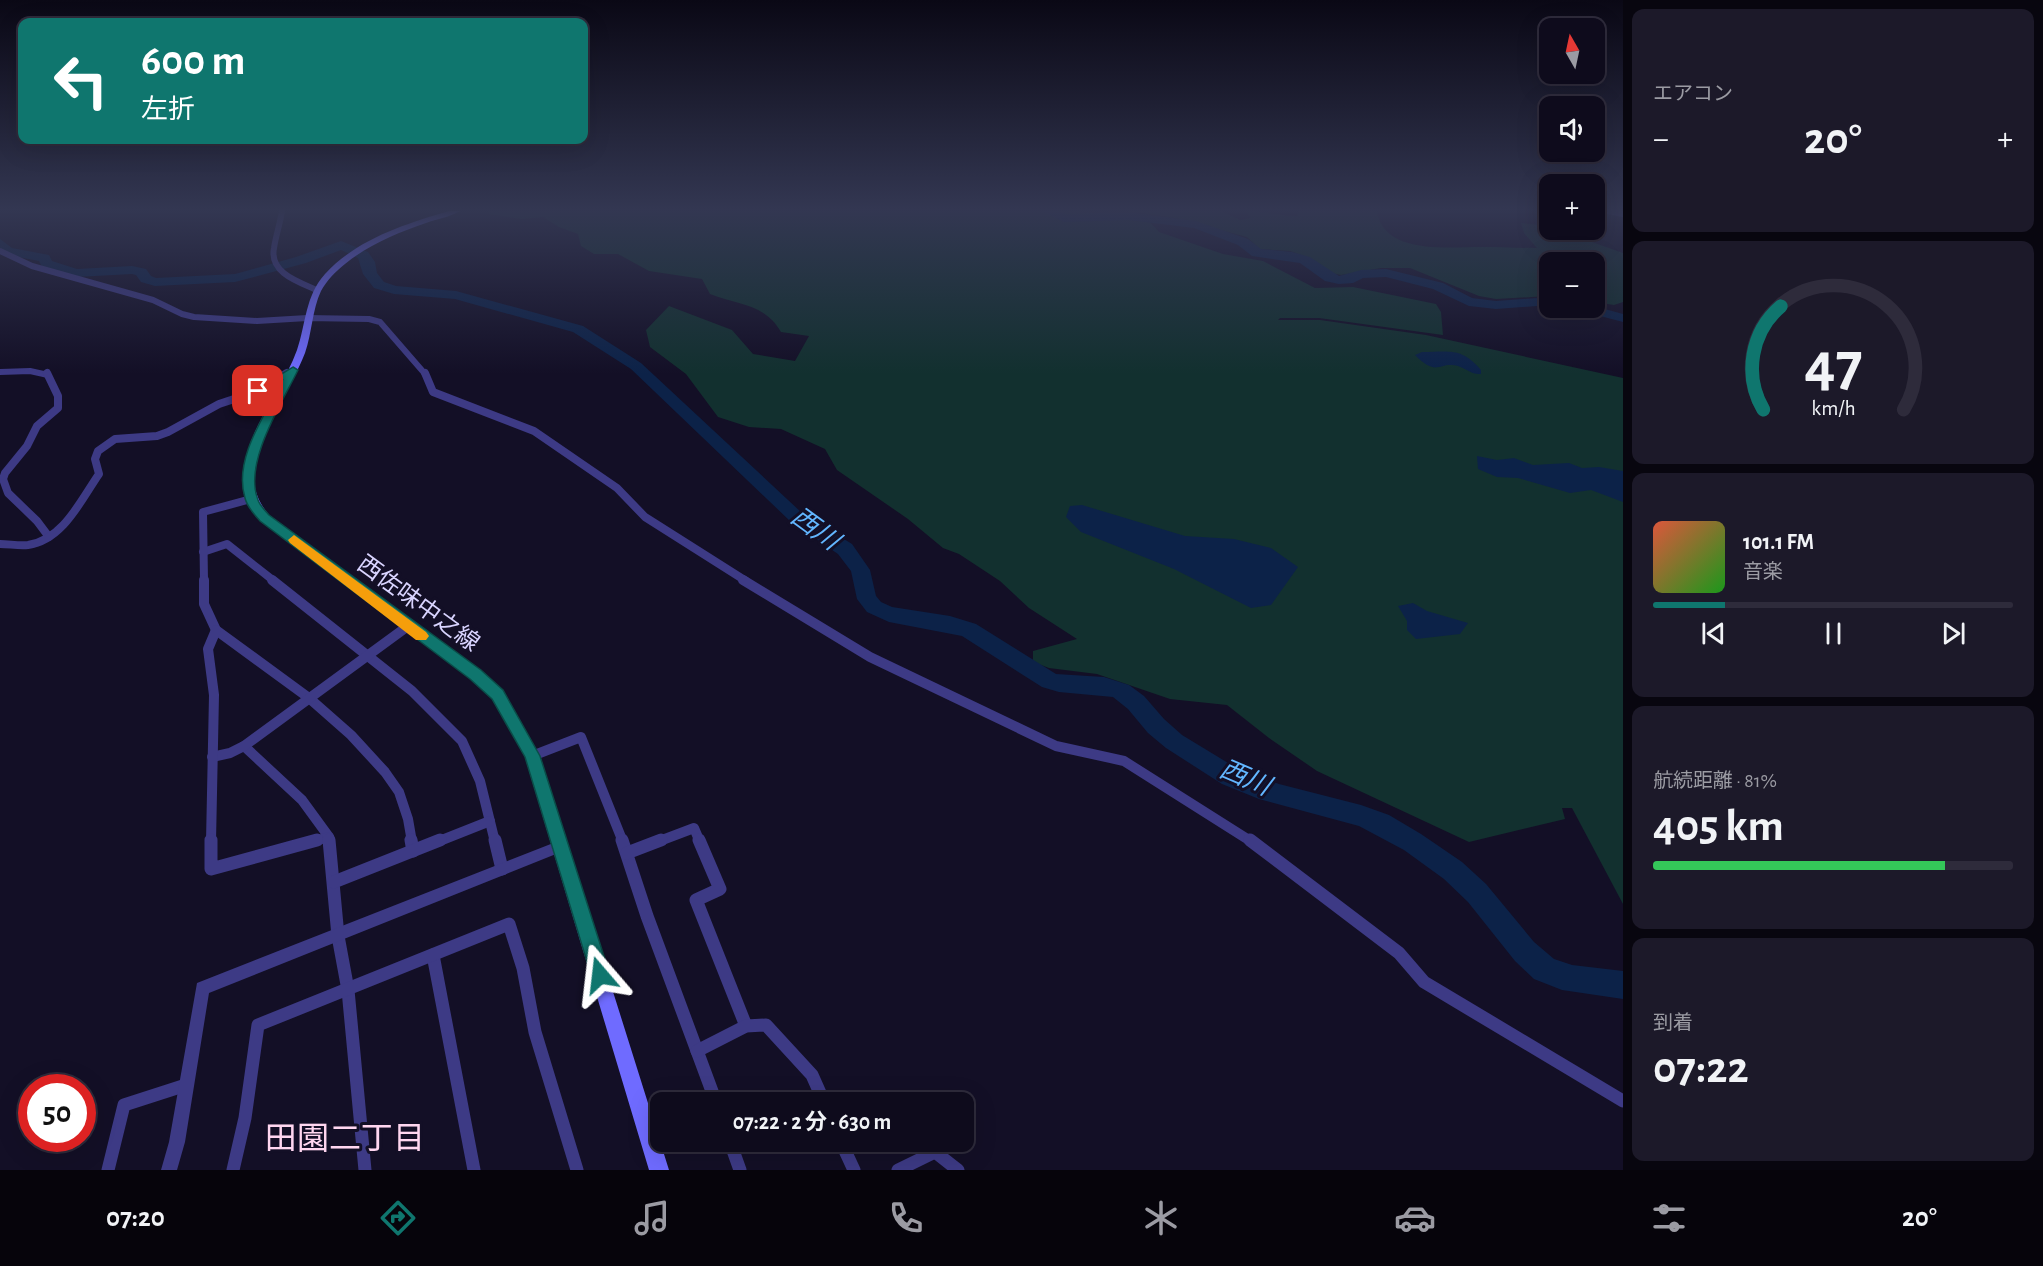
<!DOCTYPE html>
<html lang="ja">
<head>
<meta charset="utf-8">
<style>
  :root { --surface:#0e0b1c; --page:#1c1929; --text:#f1f3f6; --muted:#9b9ba3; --line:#2e2b3b; --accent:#0f766e }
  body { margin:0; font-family:"Alegreya Sans","Noto Sans JP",sans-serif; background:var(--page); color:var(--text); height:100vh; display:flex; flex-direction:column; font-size:22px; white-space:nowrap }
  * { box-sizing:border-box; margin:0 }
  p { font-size:20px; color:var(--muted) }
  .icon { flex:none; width:33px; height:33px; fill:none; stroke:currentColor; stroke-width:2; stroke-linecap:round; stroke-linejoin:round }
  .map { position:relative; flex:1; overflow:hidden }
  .side { display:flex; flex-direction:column; gap:9px; padding:9px; background:#08060f; width:420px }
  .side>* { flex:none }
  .top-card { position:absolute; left:18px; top:18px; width:570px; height:126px; border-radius:12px; box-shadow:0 6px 24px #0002,0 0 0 2px var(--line); background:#0f766e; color:#fff; overflow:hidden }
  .needle { width:39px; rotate:351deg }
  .tools { position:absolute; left:1539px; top:18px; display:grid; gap:12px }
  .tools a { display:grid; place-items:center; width:66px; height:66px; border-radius:12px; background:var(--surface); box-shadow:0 6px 24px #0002,0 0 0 2px var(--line); font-size:30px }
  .speed { position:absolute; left:18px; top:1074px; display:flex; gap:12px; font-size:30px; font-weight:700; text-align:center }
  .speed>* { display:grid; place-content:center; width:78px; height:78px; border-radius:50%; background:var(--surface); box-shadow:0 6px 24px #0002,0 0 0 2px var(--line); line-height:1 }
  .speed .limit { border:9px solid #d22; background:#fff; color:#111 }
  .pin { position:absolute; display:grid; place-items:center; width:51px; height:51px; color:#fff; margin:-26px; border-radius:12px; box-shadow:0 3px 9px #0006 }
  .me { position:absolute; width:66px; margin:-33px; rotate:343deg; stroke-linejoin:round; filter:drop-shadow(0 0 4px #0008) }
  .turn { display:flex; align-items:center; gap:21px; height:126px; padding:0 24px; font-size:27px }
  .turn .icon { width:78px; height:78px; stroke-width:2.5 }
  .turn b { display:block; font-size:42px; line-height:51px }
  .big { font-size:45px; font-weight:700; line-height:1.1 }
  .side .card { flex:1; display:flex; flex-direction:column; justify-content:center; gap:9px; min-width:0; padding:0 21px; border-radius:12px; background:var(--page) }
  .side .dial { align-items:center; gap:0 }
  .dial svg { height:156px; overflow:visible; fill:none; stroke:var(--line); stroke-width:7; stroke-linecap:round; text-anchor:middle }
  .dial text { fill:var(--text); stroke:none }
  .song { display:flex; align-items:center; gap:18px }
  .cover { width:72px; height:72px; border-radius:9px; background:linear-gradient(135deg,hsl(10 70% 55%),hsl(120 70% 35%)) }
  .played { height:6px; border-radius:3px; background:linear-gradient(90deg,var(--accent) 20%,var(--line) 20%) }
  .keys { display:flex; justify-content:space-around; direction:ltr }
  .heat { display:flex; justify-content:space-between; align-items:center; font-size:33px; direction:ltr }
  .charge { height:9px; border-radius:4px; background:linear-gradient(90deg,#34c759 81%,var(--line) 0) }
  .trip { position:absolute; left:650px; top:1092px; width:324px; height:60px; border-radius:12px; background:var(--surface); box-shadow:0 6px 24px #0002,0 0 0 2px var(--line); font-weight:700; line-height:60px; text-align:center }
  .dock { display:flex; height:96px; justify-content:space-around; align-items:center; background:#06040b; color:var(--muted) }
  .dock .icon { width:42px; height:42px }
  .dock .active { color:var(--accent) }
  .dock b { font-size:27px; color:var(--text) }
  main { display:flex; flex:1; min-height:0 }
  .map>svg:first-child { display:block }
  .green { fill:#12302f }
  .water { fill:#0c2248 }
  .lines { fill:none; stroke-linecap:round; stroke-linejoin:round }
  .river { fill:#0c2248; fill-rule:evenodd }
  .minor-far3 { stroke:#3d3a85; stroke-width:6 }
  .minor-far2 { stroke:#3d3a85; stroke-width:8 }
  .minor-far1 { stroke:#3d3a85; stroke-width:10 }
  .minor { stroke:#3d3a85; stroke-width:13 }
  .tertiary { fill:#3d3a85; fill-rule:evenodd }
  .secondary { fill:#6f6bff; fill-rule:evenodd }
  .route { fill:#0f766e; stroke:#0a4d48; stroke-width:1.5 }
  .slow { fill:#f59e0b }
  .labels { text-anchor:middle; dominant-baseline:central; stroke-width:6; stroke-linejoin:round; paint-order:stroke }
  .street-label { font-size:24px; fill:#d9d4ff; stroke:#130f26 }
  .water-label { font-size:26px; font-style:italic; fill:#62b6ff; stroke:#130f26 }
  .near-neighbourhood-label { font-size:32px; fill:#ffd6f0; stroke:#130f26 }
</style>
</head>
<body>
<main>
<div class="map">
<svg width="1623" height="1170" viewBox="0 0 1623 1170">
  <rect width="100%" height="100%" fill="#130f26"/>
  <g class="green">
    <path d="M 489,211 L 1077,211 L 1086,213 L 1122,213 L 1148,220 L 1159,232 L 1223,254 L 1263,261 L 1315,288 L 1353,287 L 1436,304 L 1441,312 L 1443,335 L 1319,318 L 1280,318 L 1278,320 L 1320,320 L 1426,335 L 1623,378 L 1623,904 L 1572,808 L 1562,808 L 1565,819 L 1469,842 L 1317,771 L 1269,738 L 1227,705 L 1170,699 L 1097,674 L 1049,668 L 1033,662 L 1033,651 L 1077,639 L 1029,608 L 1000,581 L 959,554 L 943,548 L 908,519 L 837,470 L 825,449 L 781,429 L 749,427 L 718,417 L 686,374 L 650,347 L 646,330 L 669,306 L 732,330 L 753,354 L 795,361 L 809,336 L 781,332 C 765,304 739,305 710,294 L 702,279 L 649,271 L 618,254 L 594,254 L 581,246 L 578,234 L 559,227 L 543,217 L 522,219 L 489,214 Z"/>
    <path d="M 1127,211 L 1221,211 L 1240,220 L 1251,218 L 1246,211 C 1264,211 1279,216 1297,216 L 1299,211 L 1377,211 C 1383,255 1449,247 1481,247 C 1499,247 1518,248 1537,248 L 1524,233 L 1521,223 L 1548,226 L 1550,230 L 1558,230 L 1623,253 L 1623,302 L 1614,305 L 1595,302 L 1594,262 L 1550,262 L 1549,296 L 1496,299 L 1479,296 L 1410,268 L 1381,268 L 1341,275 L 1331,273 L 1310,258 L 1290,251 L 1260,249 L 1247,237 L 1176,218 Z"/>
  </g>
  <g class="water">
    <path d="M 1422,352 C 1450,352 1461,347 1481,370 L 1481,374 C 1472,375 1467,369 1458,366 C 1438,361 1438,378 1415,355 Z"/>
    <polygon points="1477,456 1497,460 1514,458 1533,465 1569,463 1582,468 1599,467 1623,471 1623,502 1591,490 1570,493 1518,478 1497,477 1478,469"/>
    <polygon points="1082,505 1185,536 1234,539 1271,548 1298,567 1271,605 1251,608 1174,569 1081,532 1066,517 1070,506"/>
    <polygon points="1413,603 1427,611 1468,623 1460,634 1416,639 1407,630 1407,621 1398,606"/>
  </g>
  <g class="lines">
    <g class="river">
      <polygon points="1042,211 1057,211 1066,214 1128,212 1196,221 1248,239 1261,249 1292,252 1310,257 1339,276 1361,270 1386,269 1443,283 1472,298 1496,301 1550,297 1550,305 1496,309 1469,306 1433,289 1386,277 1363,278 1353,283 1339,284 1325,281 1300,263 1252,256 1238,245 1194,228 1128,220 1064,222"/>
      <polygon points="0,239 12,248 49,255 52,261 77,269 132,266 146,269 151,276 156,278 235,274 296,257 341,241 368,252 375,262 377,273 384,282 396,286 456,291 583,326 641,363 802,513 852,544 870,570 876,596 881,602 892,607 950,616 976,624 1056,674 1104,677 1129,685 1144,696 1164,719 1182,735 1238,769 1279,784 1361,805 1389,815 1421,834 1462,862 1486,884 1534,942 1554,959 1572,965 1623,971 1623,999 1562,990 1534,979 1515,961 1468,902 1444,879 1404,850 1359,826 1259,799 1222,784 1166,748 1148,733 1128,709 1113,697 1059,692 1042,687 962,636 889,622 867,612 857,599 851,571 838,554 790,521 631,369 573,332 455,299 394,294 374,288 363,274 358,258 341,250 306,263 235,282 155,286 141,282 136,275 132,274 76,277 42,267 39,261 3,254 0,250"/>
      <polygon points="1594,306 1623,314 1623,322 1581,311 1579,308"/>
    </g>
    <g class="minor-far3">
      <path d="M 282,211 C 280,224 276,235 274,248 C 269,273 299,282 317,290"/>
      <polyline points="1608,211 1623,214"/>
      <polyline points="0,251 32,266 153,300 182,314 194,317 257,321 307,318 369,319 380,322 426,375"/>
      <polyline points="0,372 30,371 48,375"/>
      <polyline points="285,375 293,370"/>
    </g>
    <g class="minor-far2">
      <polyline points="47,373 58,396 58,408 37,426 27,446 5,473 3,479 8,493 37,521 49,537"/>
      <polyline points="425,373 433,392 534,431 617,488 645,517 746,581"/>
      <path d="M 0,544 C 9,544 19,546 28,545 C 63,540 81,500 99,474 L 95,459 L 98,451 L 115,439 L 157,436 L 168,432 L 219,404 L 258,391 L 287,373"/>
      <polyline points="203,552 227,544 274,581"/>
      <polyline points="204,581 203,512 251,499"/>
    </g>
    <g class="minor-far1">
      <polyline points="204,580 204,604 216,630 309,698 351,735 385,772 399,792 408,819 412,842"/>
      <polyline points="272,580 412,691 462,741 480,781 495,842"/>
      <polyline points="743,580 870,657 1056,746 1124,761 1252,842"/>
      <polyline points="244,746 302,800 329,837 329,842"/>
      <polyline points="532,756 581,737 623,842"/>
      <polyline points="212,757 230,753 244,746 408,626"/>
      <polyline points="211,842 214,695 208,649 216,630"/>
      <polyline points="311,842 329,837"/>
      <polyline points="437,842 490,821"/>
      <polyline points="657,842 694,828 700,842"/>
    </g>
    <g class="minor">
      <polyline points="211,840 211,869 317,840"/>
      <polyline points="329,840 338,936 348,990 365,1170"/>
      <polyline points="411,840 413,851"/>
      <polyline points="495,840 502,869"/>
      <polyline points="622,840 647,916 716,1102"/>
      <polyline points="699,840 720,889 696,900 746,1026"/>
      <polyline points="1250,840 1399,953 1424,982 1623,1101"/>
      <polyline points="627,853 661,840"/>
      <polyline points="334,882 440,840"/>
      <polyline points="433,955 474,1170"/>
      <polyline points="697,1051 746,1026 766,1025 812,1075 824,1102"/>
      <polyline points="730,1142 740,1170"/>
      <polyline points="841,1142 854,1170"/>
      <polyline points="108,1170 124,1105 186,1085"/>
      <polyline points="233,1170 245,1118 258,1025 509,924 523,968 535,1032 577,1170"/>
      <polyline points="898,1170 935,1152 958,1170"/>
    </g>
    <polygon class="tertiary" points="561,840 566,842 568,846 566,850 209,993 185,1142 177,1170 161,1170 169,1142 197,983"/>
    <path class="secondary" d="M 449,211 L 460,211 C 450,217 437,219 426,223 C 397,233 368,245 345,264 C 336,271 327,280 321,291 C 312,310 312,333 305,353 C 290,392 259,427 254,469 C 252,487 258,502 269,515 L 481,671 L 503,691 L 539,756 L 669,1170 L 649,1170 L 525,757 L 493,699 L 471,679 L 261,521 C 214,462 277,406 297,350 C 306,324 305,296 325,274 C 357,239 405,224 449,211 Z"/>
  </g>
  <linearGradient id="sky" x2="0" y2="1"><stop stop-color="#0a0815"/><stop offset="0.56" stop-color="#333752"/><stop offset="1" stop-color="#333752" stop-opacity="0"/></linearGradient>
  <rect width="1623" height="374" fill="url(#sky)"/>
  <path class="route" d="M 293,367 L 298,370 C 282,403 243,463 258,500 C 260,506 265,510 269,515 L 481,670 L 503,690 L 540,756 L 610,975 L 607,982 L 600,985 L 594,982 L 591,975 L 525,757 L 492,699 L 470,679 L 260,521 C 254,514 247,507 245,498 C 233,459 265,415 282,381 L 262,393 L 255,393 L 253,391 Z"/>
  <polygon class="slow" points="294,535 426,632 429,636 426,640 416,640 290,543 288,540"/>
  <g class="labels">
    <g class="street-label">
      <text transform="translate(418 604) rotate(36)">西佐味中之線</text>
    </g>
    <g class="water-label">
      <text transform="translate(815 529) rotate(36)">西川</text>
      <text transform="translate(1245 778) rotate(23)">西川</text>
    </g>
    <g class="near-neighbourhood-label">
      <text x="345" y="1139">田園二丁目</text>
    </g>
  </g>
</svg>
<div class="tools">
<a><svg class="needle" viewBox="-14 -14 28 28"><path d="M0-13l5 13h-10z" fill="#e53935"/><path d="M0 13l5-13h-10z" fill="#9b9ba3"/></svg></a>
<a><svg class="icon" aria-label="sound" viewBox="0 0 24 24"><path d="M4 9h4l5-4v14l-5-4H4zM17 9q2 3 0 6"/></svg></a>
<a>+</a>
<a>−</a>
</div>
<div class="speed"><div class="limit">50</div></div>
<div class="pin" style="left:258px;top:391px;background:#d93025"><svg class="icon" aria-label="arrive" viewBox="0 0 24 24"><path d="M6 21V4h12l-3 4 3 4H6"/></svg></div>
<svg class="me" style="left:600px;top:975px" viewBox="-20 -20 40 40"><path d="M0-17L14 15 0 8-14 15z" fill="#0f766e" stroke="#fff" stroke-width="4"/></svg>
<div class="trip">07:22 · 2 分 · 630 m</div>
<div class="top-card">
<div class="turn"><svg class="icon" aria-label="left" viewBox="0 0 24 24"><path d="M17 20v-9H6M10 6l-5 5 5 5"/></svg><div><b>600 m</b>左折</div></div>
</div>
</div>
<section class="side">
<div class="card"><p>エアコン</p>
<div class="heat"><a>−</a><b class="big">20°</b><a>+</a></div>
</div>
<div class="card dial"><svg viewBox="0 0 100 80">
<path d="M14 69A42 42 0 1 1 86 69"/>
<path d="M14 69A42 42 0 0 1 23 16" stroke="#0f766e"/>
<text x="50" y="56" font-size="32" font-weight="700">47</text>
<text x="50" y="72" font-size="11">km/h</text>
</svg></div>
<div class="card">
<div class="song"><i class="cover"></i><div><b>101.1 FM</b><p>音楽</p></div></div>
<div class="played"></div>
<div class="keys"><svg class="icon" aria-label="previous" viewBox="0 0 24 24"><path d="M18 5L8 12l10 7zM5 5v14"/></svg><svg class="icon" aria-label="pause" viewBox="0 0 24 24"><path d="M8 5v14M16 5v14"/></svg><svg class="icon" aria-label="next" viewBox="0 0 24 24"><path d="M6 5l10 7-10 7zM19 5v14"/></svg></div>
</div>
<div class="card"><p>航続距離 · 81%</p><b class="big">405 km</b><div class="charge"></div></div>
<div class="card"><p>到着</p><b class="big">07:22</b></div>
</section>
</main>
<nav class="dock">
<b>07:20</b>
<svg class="icon active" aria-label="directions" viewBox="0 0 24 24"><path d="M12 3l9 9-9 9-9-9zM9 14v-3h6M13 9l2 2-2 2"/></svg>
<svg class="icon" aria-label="music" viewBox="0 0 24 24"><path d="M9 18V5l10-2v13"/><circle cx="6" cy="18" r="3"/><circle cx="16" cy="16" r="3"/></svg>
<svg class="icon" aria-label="phone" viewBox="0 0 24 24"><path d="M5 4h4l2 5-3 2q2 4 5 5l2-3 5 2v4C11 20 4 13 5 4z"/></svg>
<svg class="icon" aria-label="climate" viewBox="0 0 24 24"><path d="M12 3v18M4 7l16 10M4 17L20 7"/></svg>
<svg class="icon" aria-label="car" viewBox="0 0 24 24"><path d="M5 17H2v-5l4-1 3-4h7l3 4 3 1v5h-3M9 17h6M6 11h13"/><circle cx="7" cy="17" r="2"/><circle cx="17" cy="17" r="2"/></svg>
<svg class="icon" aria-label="filters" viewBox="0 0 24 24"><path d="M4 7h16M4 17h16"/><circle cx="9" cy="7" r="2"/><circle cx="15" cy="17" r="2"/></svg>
<b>20°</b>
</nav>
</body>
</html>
